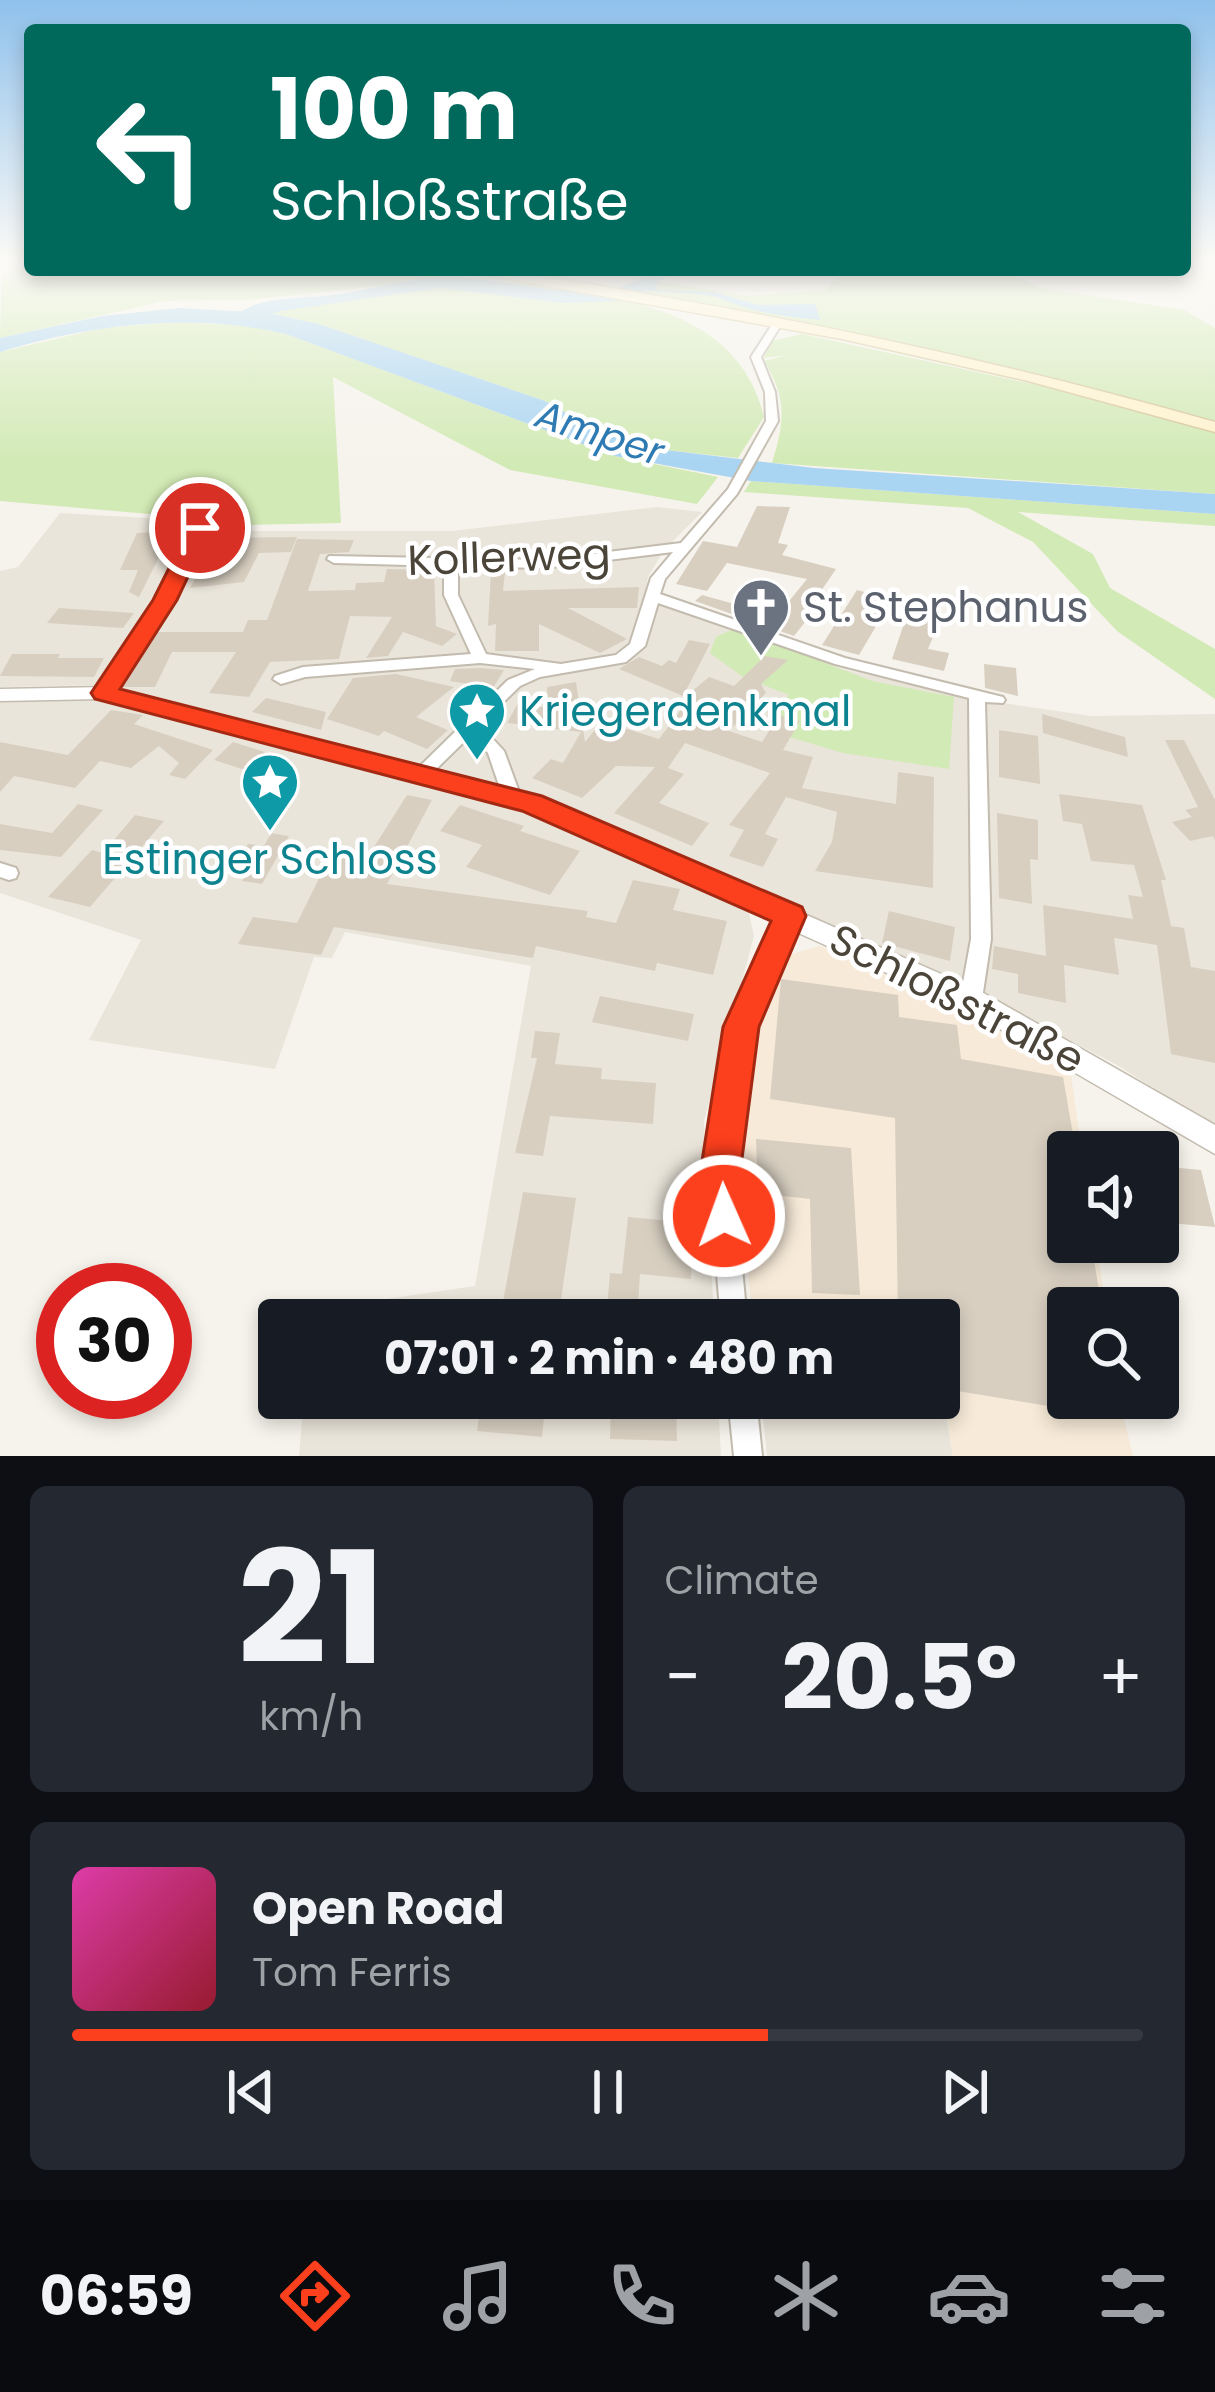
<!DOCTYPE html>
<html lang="en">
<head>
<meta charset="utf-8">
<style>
  :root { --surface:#171b24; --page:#242831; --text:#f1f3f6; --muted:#9ea1a6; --line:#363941; --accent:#fc3f1d }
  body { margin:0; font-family:Poppins,sans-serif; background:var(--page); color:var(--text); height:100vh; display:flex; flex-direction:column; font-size:45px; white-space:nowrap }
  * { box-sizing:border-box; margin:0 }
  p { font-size:39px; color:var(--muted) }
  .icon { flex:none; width:66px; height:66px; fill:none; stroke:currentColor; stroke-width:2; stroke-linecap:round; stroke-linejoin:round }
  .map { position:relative; height:1456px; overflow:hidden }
  .side { display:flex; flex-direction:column; gap:30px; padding:30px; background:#0d0f14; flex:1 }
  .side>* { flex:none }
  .banner { position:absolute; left:24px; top:24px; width:1167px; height:252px; border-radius:12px; box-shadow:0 6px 18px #0003; background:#00695c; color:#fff; overflow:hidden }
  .buttons { position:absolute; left:1047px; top:1131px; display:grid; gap:24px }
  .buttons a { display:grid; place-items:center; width:132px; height:132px; border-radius:12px; background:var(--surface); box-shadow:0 6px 18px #0003; font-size:60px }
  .speed { position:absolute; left:36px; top:1263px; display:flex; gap:24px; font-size:60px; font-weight:700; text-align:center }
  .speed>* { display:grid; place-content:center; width:156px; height:156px; border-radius:50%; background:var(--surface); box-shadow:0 6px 18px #0003; line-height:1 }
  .speed .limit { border:18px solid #d22; background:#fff; color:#111 }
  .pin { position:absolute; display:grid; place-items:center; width:102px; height:102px; color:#fff; margin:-51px; border:6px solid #fff; border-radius:50%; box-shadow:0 3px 12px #0007 }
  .me { position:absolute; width:132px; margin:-66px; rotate:358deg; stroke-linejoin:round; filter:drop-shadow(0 0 9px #0008) }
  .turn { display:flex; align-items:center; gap:42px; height:252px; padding:0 48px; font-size:54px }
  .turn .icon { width:156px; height:156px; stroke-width:2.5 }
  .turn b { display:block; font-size:84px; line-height:102px }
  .big { font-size:90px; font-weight:700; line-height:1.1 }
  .side .card { flex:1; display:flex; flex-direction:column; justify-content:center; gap:18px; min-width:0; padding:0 42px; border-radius:18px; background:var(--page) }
  .side .dial { align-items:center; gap:0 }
  .dial b { font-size:156px; line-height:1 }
  .song { display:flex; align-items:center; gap:36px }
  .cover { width:144px; height:144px; border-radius:18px; background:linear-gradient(135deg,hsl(320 70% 55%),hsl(350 70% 35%)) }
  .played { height:12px; border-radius:6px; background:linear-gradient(90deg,var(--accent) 65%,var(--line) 65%) }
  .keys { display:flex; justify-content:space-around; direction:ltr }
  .heat { display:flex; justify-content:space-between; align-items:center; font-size:66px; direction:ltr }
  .side .tiles { flex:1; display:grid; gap:30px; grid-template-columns:1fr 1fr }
  .card:last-child { grid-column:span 2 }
  .trip { position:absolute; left:258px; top:1299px; width:702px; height:120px; border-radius:12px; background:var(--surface); box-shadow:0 6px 18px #0003; font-weight:700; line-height:120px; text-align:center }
  .dock { display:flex; height:192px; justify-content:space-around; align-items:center; background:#090b0e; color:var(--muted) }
  .dock .icon { width:84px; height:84px }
  .dock .active { color:var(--accent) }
  .dock b { font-size:54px; color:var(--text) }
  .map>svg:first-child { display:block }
  .residential { fill:#eae5da }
  .commercial { fill:#f7ead8 }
  .green { fill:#d2eab5 }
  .water { fill:#a9d4f2 }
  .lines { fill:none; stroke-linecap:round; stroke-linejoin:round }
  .river { fill:#a9d4f2; fill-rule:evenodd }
  .building { fill:#d8cfc1 }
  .minor-casing { stroke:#c2bbae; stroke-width:4 }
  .tertiary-casing { stroke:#c2bbae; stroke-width:3 }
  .secondary-casing { stroke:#d6c79b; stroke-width:3 }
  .minor { fill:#fff; fill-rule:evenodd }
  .tertiary { fill:#fff; fill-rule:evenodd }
  .secondary { fill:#fff3cd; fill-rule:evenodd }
  .route { fill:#fc3f1d; stroke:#a42913; stroke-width:3 }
  .labels { text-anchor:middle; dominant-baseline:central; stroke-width:9; stroke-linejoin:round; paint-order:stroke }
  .far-water-label { font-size:39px; font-style:italic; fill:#2e7ab2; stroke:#fff }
  .street-label { font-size:42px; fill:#4b4439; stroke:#fff }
  .worship-label { font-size:42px; fill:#5b616d; stroke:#fff; text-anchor:start }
  .culture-label { font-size:42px; fill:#0d838f; stroke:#fff; text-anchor:start }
</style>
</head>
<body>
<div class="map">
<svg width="1215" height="1456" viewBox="0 0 1215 1456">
  <rect width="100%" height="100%" fill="#f6f3ec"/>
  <g class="residential">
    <polygon points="657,507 702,512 664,550 648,577 644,598 824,665 976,699 1091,716 1215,714 1215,1127 1117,1065 959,983 538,797 108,685 0,687 0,571 18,567 60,513 147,518 195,531 452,531"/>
    <polygon points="99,698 528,810 748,909 754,936 704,1121 714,1320 312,1320 313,1310 475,1286 531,966 345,932 332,958 314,957 275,1069 89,1040 141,940 0,893 0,699"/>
    <polygon points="939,1394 943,1395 953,1456 767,1456 761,1398"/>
    <polygon points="304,1398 718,1398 721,1456 299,1456"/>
  </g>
  <polygon class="commercial" points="820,946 960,1007 1071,1075 1082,1152 1068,1152 1068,1242 1096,1242 1106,1308 1068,1308 1068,1398 1119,1398 1133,1456 953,1456 944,1395 939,1394 939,1320 753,1320 737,1169 747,1046 785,956"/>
  <g class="green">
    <polygon points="30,265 30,270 405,270 459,278 246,300 165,301 0,338 2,275"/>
    <path d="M 844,270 C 905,270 987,257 1041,288 L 1184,310 L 1215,328 L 1215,424 L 880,343 L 639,292 L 658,281 L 747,296 L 826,290 Z"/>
    <path d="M 498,281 C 596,294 737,299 764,417 L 738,458 L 666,450 L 583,422 L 545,401 L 319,324 L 269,313 L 401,287 Z"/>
    <polygon points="172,322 245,325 286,334 615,456 718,477 697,504 510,470 333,377 341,523 201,526 149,514 0,501 0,352 102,328"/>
    <path d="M 802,334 L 1060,390 L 1215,432 L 1215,494 L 772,463 C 785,421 787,398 764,361 L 787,355 L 764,358 L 771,341 Z"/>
    <polygon points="751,481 1215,514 1215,526 1018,512 1093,554 1110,588 1215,649 1215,699 1117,631 1033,542 968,508 744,492"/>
    <polygon points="736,628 872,681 954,697 949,769 843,753 769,731 779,715 776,709 789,695 743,677 710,653 716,637"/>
  </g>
  <g class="water">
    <path d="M 651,280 L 658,290 L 714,292 L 758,305 L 815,304 L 820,320 C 783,316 754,313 722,299 C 703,291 656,293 634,289 Z"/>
    <path d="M 179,308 L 269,313 L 319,324 L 545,401 L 583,422 L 666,450 L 814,468 L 1215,494 L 1215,514 L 751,481 L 615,456 L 286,334 C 191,312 92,324 0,352 L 0,338 L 102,316 Z"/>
  </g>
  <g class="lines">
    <path class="river" d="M 654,270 L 674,270 L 649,290 L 618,301 L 563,303 L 439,288 L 281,311 L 245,322 L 235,316 C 259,296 295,299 325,296 C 365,292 404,278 445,277 C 515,275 591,316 654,270 Z"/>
  </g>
  <g class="building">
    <polygon points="757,506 790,507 778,543 788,545 782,555 836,569 815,600 821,602 794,636 695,601 702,595 777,616 807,579 727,563 707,591 676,584 703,541 737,547"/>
    <polygon points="172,531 139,597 129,592 138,570 120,570 137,533"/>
    <polygon points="297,537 291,552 259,553 244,582 190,588 208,555 201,555 210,538"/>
    <polygon points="297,539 354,540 349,552 320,554 308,591 355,590 356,583 384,582 387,569 434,570 436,626 457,634 442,646 403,632 388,656 366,658 392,617 350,616 339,659 270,662 249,697 209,693 236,652 172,652 155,687 122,687 156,632 243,632 248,620 267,620"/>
    <polygon points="491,571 505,572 503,591 639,587 637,608 568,608 627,639 600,653 539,624 539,651 495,651 496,624 488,626"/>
    <polygon points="857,590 892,599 859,655 822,645"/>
    <polygon points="59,608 134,613 123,628 47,623"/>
    <polygon points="908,612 940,620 928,649 949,653 944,671 892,659"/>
    <polygon points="689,640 710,644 683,696 619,669 639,657 662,666 669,660 676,663"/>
    <polygon points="12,654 60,654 58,658 104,658 94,677 0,676"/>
    <polygon points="765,656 788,660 761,684 766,693 729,731 762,742 779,715 800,721 783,750 813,757 802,788 896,804 898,772 934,777 933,888 815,871 832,842 837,812 786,797 765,834 778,839 763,867 729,856 744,830 729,825 770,773 685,743 668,768 684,774 659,803 709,823 692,846 614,813 655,767 616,766 582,798 532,778 551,759 563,763 581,732 507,723 518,703 548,708 547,687 576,682 585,742 602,721 659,739 690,698 685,697 709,677 734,686"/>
    <polygon points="984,664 1016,668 1018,696 985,688"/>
    <polygon points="480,668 504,670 493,688 450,681 455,669"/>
    <polygon points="396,674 454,687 416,717 448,730 427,749 384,731 379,736 327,719 353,678"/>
    <polygon points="266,698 326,712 321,730 252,712"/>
    <polygon points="111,710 143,715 134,724 213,750 185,779 169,775 179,763 159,746 131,768 100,761 75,788 14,776 0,792 0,742 68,755"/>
    <polygon points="1042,714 1125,737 1128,757 1043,733"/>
    <polygon points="999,730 1038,736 1040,784 999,777"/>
    <polygon points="1165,740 1184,740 1215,800 1215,841 1213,836 1190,841 1172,822 1192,817 1185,810 1198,807"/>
    <polygon points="233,742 265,752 245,770 214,760"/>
    <polygon points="1059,794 1142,805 1166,880 1161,880 1171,926 1184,928 1191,967 1215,971 1215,1063 1171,1054 1157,945 1114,938 1119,975 1064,965 1066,1003 1018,993 1018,974 992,969 994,946 1046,956 1043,905 1133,919 1128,895 1143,897 1134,865 1091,861 1082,824 1063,821"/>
    <polygon points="407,795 432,800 387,884 588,911 586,917 616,923 633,880 680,889 673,910 727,921 713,975 657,963 655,971 536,946 533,958 334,927 321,955 238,944 253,917 297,923 331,854 367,858"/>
    <polygon points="78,804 103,810 61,857 0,850 0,824 52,833"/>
    <polygon points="460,805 524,826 520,831 580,851 550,895 466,867 482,845 440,831"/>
    <polygon points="997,813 1038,820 1038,860 1030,859 1032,904 999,898"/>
    <polygon points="135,815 164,821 90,907 48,897 92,850 103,853"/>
    <polygon points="271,833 289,836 262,884 242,881 253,862 238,860 248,844 264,846"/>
    <polygon points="889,911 955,927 950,961 882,943"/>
    <polygon points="781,979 898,995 899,1017 957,1025 961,1059 1063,1077 1076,1152 1068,1152 1068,1242 1091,1242 1102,1308 1068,1308 1068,1398 1117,1398 1120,1418 939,1388 939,1320 898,1320 895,1118 770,1099"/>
    <polygon points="600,996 694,1014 688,1041 592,1022"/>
    <polygon points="535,1031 560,1033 555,1064 602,1068 601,1079 656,1083 653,1124 550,1116 543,1156 515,1153 537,1058 531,1058"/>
    <polygon points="756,1139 851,1148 860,1295 812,1293 810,1199 758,1193"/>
    <polygon points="1158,1166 1201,1170 1215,1227 1158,1222"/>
    <polygon points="523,1192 576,1198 558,1320 501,1313"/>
    <polygon points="628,1217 693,1223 691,1279 640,1274 637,1320 606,1320 610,1273 622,1274"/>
    <polygon points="482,1398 546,1398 542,1437 477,1431"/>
    <polygon points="611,1398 676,1398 677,1441 610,1439"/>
  </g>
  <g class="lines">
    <g class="minor-casing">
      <g id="minor">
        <path d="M 773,323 L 781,325 L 761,357 L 775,392 L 778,421 L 737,494 L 665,579 L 660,594 L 845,658 L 1003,697 L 1005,700 L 1003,703 L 985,702 L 991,939 L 982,999 L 978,1005 L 971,1007 L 964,1005 L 960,999 L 971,939 L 969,698 L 835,664 L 658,603 L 645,646 L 626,662 L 540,677 L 520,686 L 480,725 L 504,751 L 521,797 L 512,803 L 503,797 L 488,753 L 471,735 L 429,776 L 423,778 L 414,772 L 508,680 L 535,669 L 480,663 L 305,677 L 281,684 L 273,679 L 275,676 L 303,667 L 471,654 L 444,595 L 444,566 L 334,563 L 327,559 L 329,556 L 543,560 L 681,543 L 728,489 L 766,421 L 765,392 L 751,357 ZM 673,552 L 651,578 L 630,644 L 616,655 L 561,664 L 486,654 L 458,595 L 458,566 L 543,568 Z"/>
        <polygon points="200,524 207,528 172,600 110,696 98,696 96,693 158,600 193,528"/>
        <polygon points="0,863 16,868 18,873 16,878 9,880 0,877"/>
        <path d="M 790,909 L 797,911 L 800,916 C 784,950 769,983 758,1018 C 727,1117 737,1219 747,1320 L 721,1320 C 715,1252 708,1183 716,1114 C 723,1042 750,974 783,911 Z"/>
        <polygon points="728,1398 756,1398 762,1456 734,1456"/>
      </g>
    </g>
    <g class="tertiary-casing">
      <polygon id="tertiary" points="104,687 540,798 980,991 1215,1125 1215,1154 962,1007 525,809 104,699 0,701 0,689"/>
    </g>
    <g class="secondary-casing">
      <path id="secondary" d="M 457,270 C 535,270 614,289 691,302 C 868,333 1042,373 1215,422 L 1215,432 L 1028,381 L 842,339 Z"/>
    </g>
    <use href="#minor" class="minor"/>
    <use href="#tertiary" class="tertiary"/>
    <use href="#secondary" class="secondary"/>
  </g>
  <linearGradient id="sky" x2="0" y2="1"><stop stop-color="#8fc1ec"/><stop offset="0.56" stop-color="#fbfaf6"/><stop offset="1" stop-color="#fbfaf6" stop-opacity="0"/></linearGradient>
  <rect width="1215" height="464" fill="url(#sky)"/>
  <polygon class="route" points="200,522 211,528 177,600 120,689 542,796 802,907 806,916 759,1027 740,1174 745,1216 739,1229 724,1235 710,1229 700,1174 723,1027 771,921 522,811 95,699 91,693 153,600 189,528"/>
  <defs>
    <g id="church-pin" transform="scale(3)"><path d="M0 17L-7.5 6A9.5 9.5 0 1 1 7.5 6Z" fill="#6b7280" stroke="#fff"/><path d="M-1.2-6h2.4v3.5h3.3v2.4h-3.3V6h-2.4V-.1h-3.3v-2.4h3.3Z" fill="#fff"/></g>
    <g id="sight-pin" transform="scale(3)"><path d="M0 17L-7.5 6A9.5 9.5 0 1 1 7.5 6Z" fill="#0f9aa8" stroke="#fff"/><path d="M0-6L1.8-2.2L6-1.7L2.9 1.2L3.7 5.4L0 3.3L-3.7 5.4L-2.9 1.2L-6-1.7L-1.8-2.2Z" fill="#fff"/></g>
  </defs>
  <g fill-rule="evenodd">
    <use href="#church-pin" x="761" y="607"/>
    <use href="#sight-pin" x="477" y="711"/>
    <use href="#sight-pin" x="270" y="782"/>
  </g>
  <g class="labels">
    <g class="far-water-label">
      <text transform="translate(600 433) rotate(18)">Amper</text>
    </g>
    <g class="street-label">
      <text transform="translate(509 557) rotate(-2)">Kollerweg</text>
      <text transform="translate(957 999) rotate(27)">Schloßstraße</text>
    </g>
    <g class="worship-label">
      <text x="803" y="607">St. Stephanus</text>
    </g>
    <g class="culture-label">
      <text x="519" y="711">Kriegerdenkmal</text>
      <text x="270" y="859" text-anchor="middle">Estinger Schloss</text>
    </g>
  </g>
</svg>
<div class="buttons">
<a><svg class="icon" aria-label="sound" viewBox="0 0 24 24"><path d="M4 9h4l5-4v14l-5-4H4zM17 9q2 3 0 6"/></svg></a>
<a><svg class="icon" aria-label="search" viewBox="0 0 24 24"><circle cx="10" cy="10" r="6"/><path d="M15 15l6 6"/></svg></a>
</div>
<div class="speed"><div class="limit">30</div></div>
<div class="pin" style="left:200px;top:528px;background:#d93025"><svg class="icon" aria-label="arrive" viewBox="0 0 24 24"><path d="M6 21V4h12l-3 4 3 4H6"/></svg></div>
<svg class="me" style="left:724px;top:1216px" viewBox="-20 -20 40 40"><circle r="17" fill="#fc3f1d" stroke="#fff" stroke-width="3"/><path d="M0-11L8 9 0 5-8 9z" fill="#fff"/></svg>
<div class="trip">07:01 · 2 min · 480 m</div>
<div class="banner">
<div class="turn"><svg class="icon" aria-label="left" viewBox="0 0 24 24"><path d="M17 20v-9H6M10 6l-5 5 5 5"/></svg><div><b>100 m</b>Schloßstraße</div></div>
</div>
</div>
<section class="side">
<div class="tiles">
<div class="card dial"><b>21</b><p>km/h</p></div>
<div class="card"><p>Climate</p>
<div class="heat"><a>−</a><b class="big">20.5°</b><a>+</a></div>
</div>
<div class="card">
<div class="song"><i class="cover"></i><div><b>Open Road</b><p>Tom Ferris</p></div></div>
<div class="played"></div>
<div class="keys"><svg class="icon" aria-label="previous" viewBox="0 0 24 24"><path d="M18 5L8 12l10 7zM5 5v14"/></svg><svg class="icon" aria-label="pause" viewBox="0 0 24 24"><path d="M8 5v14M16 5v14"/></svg><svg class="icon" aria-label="next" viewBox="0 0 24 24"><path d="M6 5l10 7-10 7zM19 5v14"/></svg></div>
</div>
</div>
</section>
<nav class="dock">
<b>06:59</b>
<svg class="icon active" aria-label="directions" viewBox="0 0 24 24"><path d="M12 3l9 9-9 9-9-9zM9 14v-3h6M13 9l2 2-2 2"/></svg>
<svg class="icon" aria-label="music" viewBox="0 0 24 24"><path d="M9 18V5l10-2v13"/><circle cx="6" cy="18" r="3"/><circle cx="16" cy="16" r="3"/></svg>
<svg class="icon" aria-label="phone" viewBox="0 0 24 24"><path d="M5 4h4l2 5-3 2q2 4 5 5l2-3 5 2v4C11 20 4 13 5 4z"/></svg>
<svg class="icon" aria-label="climate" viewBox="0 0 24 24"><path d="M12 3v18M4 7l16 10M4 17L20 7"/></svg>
<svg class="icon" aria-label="car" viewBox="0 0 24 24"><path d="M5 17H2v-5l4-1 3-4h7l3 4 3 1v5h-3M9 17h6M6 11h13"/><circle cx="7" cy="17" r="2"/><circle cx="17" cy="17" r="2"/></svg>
<svg class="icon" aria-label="filters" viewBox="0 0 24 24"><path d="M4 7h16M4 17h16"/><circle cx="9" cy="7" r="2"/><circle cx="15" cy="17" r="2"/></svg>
</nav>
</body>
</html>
